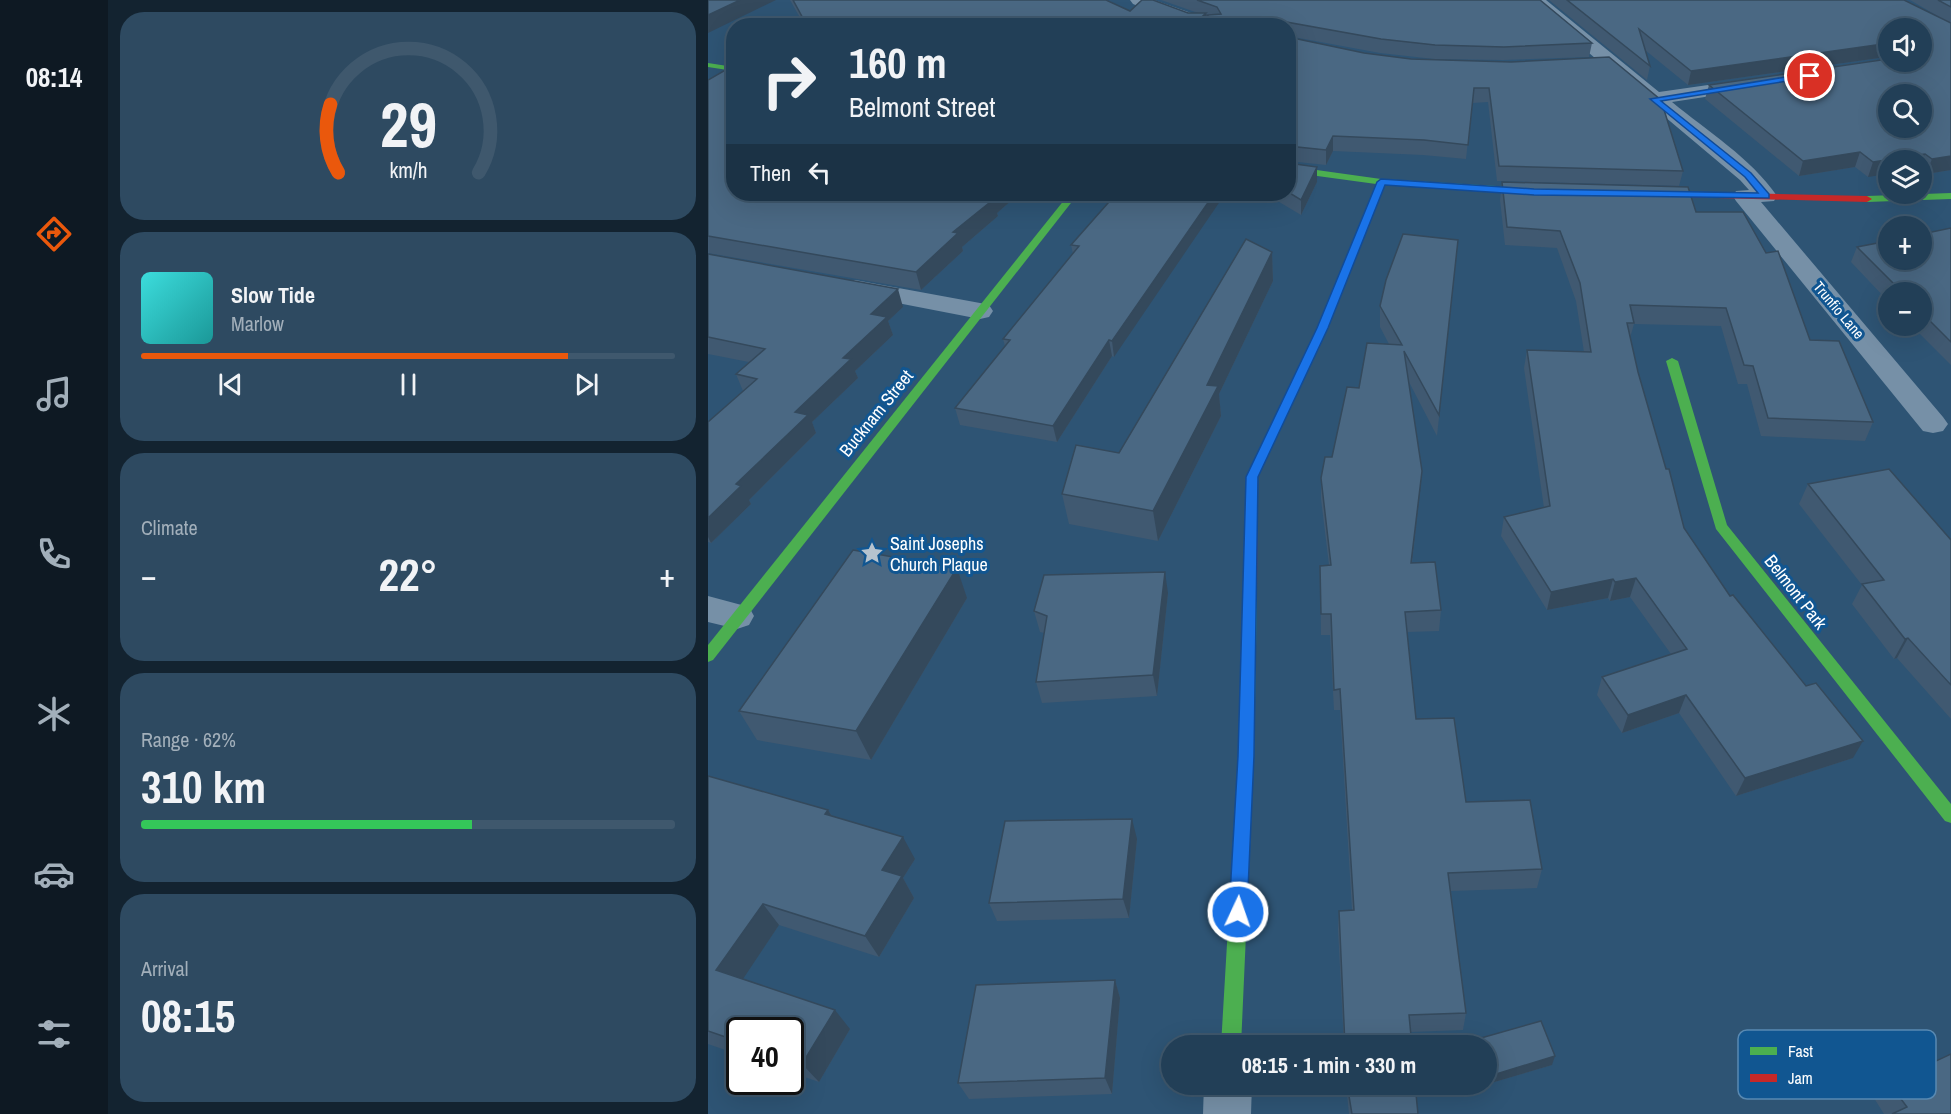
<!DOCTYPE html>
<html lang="en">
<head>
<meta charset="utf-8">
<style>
  :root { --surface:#223f57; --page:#2e4a61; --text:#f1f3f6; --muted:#a2afba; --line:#3f586d; --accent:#ea580c }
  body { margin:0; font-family:"Archivo Narrow",sans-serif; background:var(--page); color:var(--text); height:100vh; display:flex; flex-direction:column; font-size:22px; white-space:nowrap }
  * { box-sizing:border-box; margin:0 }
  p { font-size:20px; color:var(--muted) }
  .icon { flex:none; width:33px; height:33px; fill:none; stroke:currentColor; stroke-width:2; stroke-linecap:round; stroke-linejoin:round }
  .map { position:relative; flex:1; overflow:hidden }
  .drawer { display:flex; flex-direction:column; gap:12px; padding:12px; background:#132330; width:600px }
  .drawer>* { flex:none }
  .banner { position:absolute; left:18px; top:18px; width:570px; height:183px; border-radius:24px; box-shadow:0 6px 24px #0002,0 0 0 2px var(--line); background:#223f57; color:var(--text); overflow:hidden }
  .fabs { position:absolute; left:1170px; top:18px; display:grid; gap:12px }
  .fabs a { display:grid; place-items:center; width:54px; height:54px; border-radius:50%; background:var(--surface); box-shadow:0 6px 24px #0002,0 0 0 2px var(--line); font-size:30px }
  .speed { position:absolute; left:18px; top:1017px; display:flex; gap:12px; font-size:30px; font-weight:700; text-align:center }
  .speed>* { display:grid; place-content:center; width:78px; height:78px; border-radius:50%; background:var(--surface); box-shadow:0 6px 24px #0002,0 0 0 2px var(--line); line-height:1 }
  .speed .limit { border:3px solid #111; border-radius:9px; background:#fff; color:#111 }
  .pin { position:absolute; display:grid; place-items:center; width:51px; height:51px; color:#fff; margin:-26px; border:3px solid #fff; border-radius:50%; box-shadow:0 2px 6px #0007 }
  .me { position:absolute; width:66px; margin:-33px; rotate:3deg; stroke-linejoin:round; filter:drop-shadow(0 0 4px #0008) }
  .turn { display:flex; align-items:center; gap:21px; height:126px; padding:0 24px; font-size:27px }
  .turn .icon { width:78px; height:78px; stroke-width:2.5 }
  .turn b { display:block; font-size:42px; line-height:51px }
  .then { display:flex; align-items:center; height:57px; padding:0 24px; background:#0003; gap:12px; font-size:22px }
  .big { font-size:45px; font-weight:700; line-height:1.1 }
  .drawer .widget { flex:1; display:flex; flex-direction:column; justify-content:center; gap:9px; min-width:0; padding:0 21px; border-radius:24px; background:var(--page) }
  .drawer .dial { align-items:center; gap:0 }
  .dial svg { height:156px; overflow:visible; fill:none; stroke:var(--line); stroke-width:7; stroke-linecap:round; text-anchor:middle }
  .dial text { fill:var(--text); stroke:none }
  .song { display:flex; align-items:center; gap:18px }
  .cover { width:72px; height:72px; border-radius:9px; background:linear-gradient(135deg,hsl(180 70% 55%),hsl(180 70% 35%)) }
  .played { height:6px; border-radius:3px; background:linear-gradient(90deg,var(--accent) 80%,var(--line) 80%) }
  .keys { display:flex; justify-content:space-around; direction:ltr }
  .heat { display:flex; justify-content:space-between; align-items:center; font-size:33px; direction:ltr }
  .charge { height:9px; border-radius:4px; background:linear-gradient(90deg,#34c759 62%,var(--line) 0) }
  .trip { position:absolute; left:453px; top:1035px; width:336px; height:60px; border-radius:30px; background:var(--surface); box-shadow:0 6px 24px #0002,0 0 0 2px var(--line); font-weight:700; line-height:60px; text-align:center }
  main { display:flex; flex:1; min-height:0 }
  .menu { display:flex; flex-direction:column; width:108px; justify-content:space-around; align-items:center; background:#0e1923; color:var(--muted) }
  .menu .icon { width:42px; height:42px }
  .menu .selected { color:var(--accent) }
  .menu b { font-size:27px; color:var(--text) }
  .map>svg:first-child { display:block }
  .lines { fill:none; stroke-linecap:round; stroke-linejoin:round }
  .street { fill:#7690a7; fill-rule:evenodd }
  .fast { fill:#4caf50; fill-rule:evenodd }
  .jam { fill:#c62828; fill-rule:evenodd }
  .wall { fill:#405971; fill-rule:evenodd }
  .shaded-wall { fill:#34495c }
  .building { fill:#4a6883; stroke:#34495c; stroke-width:1.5; fill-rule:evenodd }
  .route { fill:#1a73e8; stroke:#114b97; stroke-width:1.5 }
  .labels { text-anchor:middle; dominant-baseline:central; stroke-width:6; stroke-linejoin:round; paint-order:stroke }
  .far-street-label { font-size:15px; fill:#fff; stroke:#115691 }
  .street-label { font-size:18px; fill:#fff; stroke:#115691 }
  .poi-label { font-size:18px; fill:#fff; stroke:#115691; text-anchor:start }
  .key { fill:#115691; stroke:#5889b2; stroke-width:1.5 }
  .key-label { font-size:16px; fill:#fff }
</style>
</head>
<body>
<main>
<nav class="menu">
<b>08:14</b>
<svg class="icon selected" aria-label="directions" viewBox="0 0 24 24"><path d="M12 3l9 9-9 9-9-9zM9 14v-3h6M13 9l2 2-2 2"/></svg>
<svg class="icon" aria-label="music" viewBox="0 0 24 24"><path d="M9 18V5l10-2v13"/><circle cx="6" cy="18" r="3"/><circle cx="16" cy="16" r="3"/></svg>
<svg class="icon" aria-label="phone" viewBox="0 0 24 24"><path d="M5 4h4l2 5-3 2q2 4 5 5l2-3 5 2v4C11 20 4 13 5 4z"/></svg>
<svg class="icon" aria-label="climate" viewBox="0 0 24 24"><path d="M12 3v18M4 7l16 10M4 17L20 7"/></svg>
<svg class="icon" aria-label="car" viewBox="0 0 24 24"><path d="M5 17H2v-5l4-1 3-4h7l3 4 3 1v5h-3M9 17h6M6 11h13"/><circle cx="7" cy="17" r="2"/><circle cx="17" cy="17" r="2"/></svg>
<svg class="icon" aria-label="filters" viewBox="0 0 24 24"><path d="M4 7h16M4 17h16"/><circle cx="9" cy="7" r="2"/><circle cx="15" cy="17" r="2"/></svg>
</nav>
<section class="drawer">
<div class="widget dial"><svg viewBox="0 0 100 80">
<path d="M14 69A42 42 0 1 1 86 69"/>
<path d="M14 69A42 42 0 0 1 10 34" stroke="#ea580c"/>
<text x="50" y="56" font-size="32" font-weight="700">29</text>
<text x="50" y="72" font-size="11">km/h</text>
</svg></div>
<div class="widget">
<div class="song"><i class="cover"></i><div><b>Slow Tide</b><p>Marlow</p></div></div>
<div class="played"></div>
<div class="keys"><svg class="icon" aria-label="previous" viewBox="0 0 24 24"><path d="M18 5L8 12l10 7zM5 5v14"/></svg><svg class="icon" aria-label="pause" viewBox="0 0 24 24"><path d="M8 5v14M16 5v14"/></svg><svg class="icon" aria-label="next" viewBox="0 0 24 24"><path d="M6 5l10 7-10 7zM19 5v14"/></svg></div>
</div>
<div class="widget"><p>Climate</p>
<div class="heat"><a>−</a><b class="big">22°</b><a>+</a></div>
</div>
<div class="widget"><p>Range · 62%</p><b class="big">310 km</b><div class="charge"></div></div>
<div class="widget"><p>Arrival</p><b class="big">08:15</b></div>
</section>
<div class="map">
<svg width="1243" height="1114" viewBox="0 0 1243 1114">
  <rect width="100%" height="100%" fill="#2e5474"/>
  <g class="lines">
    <g class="street">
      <polygon points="422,0 446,0 509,22 512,26 482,26 425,4"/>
      <path d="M 818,0 L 838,0 L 951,92 L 1042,79 L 1049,81 L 1052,85 L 1049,89 L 964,102 C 999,131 1043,158 1069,196 L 1066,201 L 1053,202 L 1235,417 L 1240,424 L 1235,431 L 1225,433 L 1215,431 L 1028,201 L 1025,196 L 1028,191 L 1041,190 L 1032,180 Z"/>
      <polygon points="147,280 272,303 281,305 285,311 281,317 272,319 138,293 134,288 138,283"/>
      <polygon points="0,596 41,607 46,616 41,625 29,629 0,622"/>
      <polygon points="496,1084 544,1084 543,1114 495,1114"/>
    </g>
    <g class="fast">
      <polygon points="0,63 26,67 26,71 0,67"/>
      <polygon points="580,166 673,179 838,189 843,192 838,195 676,185 620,328 560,456 554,460 548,456 610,328 668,184 580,172"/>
      <polygon points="1243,193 1243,199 1159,202 1154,199 1159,196"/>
      <polygon points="361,194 370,194 5,660 0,662 0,645"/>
      <polygon points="964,358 970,361 1019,525 1243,804 1243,823 1237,821 1008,529 958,361"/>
      <polygon points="542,587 547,588 549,592 546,756 533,1046 513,1046 530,756 535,592 537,588"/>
    </g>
    <g class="jam">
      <polygon points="938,191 1159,196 1164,199 1159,202 935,196 933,194"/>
      <polygon points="554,452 560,456 550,477 549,592 547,596 537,596 535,592 538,477 550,453"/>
    </g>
  </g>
  <g class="wall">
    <polygon points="82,0 398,0 422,11 490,13 453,0 832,0 884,43 881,57 795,60 726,59 672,53 580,36 580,26 500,26 499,16 498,16 95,23"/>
    <path d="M 841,0 L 1196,0 L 1233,18 L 1202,0 L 1243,0 L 1243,170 L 1218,174 L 1214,171 L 1214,160 L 1160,177 L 1147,167 L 1091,176 L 997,99 L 1001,85 L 1176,59 L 1171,58 L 980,85 L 937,50 L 942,66 L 939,80 ZM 1180,28 L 1214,62 L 1180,62 Z"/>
    <polygon points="580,37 656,53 703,59 803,62 975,171 971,186 789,181 780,102 764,103 758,159 715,155 625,151 618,165 580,161"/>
    <polygon points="0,80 26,194 311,194 289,213 290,216 254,247 255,251 213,290 0,253"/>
    <polygon points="580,163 609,182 593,215 558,194 580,194"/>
    <polygon points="794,182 988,212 1102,340 1165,422 1157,441 1053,436 1039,384 1030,384 1013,326 926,324 922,338 930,372 958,469 976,528 1022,596 1145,758 1028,796 971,713 914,733 889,695 894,677 963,654 922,597 902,601 900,598 839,610 793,536 796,517 836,508 816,368 819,350 876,352 868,301 849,248 797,245 792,200"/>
    <polygon points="408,194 406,357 404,356 349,442 252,425 247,408 297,346 295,339 365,254 363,245"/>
    <polygon points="1243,228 1243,365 1204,326 1214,326 1214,292 1180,292 1180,301 1143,262 1149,247"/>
    <polygon points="750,240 729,436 701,382 712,492 704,563 733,610 731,631 699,632 708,719 758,802 834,869 829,888 743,891 758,1013 755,1030 702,1032 704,1046 636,1046 630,929 631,911 644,910 632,710 626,710 622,635 613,635 612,566 621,565 613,499 613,478 624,457 651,388 681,344 672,327 672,306"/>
    <polygon points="564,252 565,281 511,394 513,416 450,541 361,524 354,494 411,453"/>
    <polygon points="0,254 195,307 180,321 185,335 147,371 150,378 104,422 108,433 41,500 43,504 3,543 0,542 0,422 35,391 28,374 41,362 0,354"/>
    <polygon points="1100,484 1243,540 1243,719 1189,658 1186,659 1144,604 1154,585 1091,504"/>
    <polygon points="460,593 449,696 334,703 328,682 336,633 332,632 326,611"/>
    <polygon points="259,598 163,760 49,740 31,711"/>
    <polygon points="0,776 120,810 124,816 207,859 195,878 206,898 171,957 71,925 34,979 142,1029 111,1082 82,1072 82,1030 32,1030 32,1055 0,1044"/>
    <polygon points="429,839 421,918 289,921 281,903"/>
    <polygon points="407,980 412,998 404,1094 261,1099 250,1083"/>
    <polygon points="773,1038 844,1065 783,1083 778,1069 778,1046 771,1046"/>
    <polygon points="1181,1083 1243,1114 1176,1114 1166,1098"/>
    <polygon points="638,1084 707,1084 710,1114 641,1114"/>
  </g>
  <g class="shaded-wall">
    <polygon points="32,0 68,0 0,33 0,15"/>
    <polygon points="498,13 499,26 484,26"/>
    <polygon points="1175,44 1171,58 980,85 983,71"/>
    <polygon points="625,136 625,151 618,165 618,150"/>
    <polygon points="1152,152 1147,167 1091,176 1095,161"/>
    <polygon points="1217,154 1214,163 1214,160 1180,160 1180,174 1160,177 1165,162"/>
    <polygon points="1243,156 1243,170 1218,174 1224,159"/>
    <polygon points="609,167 609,182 593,215 593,200"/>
    <polygon points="287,194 311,194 289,213 290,216 254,247 255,251 213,290 208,272 245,232"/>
    <polygon points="506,194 517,194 406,357 404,341"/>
    <polygon points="564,252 565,281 511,394 513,416 450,541 445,511 499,385"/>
    <polygon points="190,289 195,307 180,321 185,335 147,371 150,378 104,422 108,433 41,500 43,504 3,543 0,537 0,518 87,412 135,358 163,314"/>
    <polygon points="401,340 404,356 349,442 345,426"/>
    <polygon points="714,471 712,492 701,584 703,563"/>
    <polygon points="249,568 259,598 163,760 148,731"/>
    <polygon points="457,572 460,593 449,696 445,675"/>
    <polygon points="928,578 922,597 902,601 907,582"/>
    <polygon points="905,579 900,598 839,610 843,592"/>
    <polygon points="1200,638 1189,658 1186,659 1197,639"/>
    <polygon points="978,695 971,713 914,733 920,715"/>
    <polygon points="1155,741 1145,758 1028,796 1037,778"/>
    <polygon points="120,810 134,833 117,814"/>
    <polygon points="424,819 429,839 421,918 415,899"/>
    <polygon points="195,837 207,859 195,878 206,898 171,957 157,936 174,870"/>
    <polygon points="55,904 71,925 27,991 8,970"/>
    <polygon points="407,980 412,998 404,1094 397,1078"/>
    <polygon points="127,1010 142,1029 111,1082 94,1064"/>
    <polygon points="847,1056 844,1065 783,1083 785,1075"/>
  </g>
  <g class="building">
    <polygon points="0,0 32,0 0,15"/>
    <polygon points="85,0 398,0 422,11 434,0 445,0 480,13 498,13 484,26 91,26 97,22"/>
    <polygon points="489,0 832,0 884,43 796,47 727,45 673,39 578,22 578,26 511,26 499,15 513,14 509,7"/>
    <path d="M 859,0 L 1196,0 L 1243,23 L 1243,156 L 1224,159 L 1217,154 L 1165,162 L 1152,152 L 1095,161 L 1001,85 L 1180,59 L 1180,62 L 1214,62 L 1214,28 L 1180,28 L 1180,46 L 1175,44 L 983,71 L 931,29 L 942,66 ZM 1180,94 L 1214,94 L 1214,128 L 1180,128 Z"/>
    <polygon points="1230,0 1243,0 1243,7"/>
    <polygon points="580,37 656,53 703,59 803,62 901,57 953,100 975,171 791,166 781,88 766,88 760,145 716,140 625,136 618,150 580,146"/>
    <polygon points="26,65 26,194 287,194 282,198 286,199 245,232 250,233 208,272 0,236 0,80"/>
    <polygon points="580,163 609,167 593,200 580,192"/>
    <polygon points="794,182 980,187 988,212 1035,212 1058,253 1070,251 1102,340 1131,341 1165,422 1060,418 1045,366 1036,365 1018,308 922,305 926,323 919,323 930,372 958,469 961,469 976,528 1022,596 1025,595 1098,686 1108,683 1155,741 1037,778 978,695 920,715 894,677 979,649 928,578 907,582 905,579 843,592 796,517 842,506 819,350 883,352 872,283 852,231 799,227"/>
    <polygon points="408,194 506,194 404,341 401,340 345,426 247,408 302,340 295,339 371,246 363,245"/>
    <polygon points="1243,228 1243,342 1214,313 1214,292 1194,292 1149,247 1180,241 1180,260 1214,260 1214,234"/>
    <polygon points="695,234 750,240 731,415 696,351 714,471 703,563 727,562 733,610 697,612 708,719 746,718 758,802 822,800 834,869 740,873 758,1013 701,1015 704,1046 637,1046 631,911 646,910 632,689 626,690 623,614 613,614 612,566 623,565 613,478 617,457 624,457 639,387 651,388 659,343 694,345 672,306 678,280"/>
    <polygon points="538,239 564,252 499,385 510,386 445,511 354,494 368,445 411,453"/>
    <polygon points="0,254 190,289 163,314 179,317 135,358 143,359 87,412 100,415 28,484 33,486 0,518 0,422 49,379 28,374 57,349 0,337"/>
    <polygon points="1181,469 1243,540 1243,685 1200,638 1197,639 1154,584 1176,580 1100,484"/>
    <polygon points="145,550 249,568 148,731 31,711"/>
    <polygon points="457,572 445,675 328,682 339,616 326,611 336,575"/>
    <polygon points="0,776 120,810 117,814 195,837 174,870 194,876 157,936 55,904 8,970 127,1010 94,1064 82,1060 82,1030 32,1030 32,1042 0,1031"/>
    <polygon points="424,819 415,899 281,903 297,821"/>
    <polygon points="407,980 397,1078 250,1083 268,985"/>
    <polygon points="833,1021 847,1056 785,1075 778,1054 778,1046 776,1046 773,1038"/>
    <polygon points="1243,1054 1243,1114 1184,1114 1199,1107 1181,1083"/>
    <polygon points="639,1084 707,1084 710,1114 644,1114"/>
  </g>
  <polygon class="route" points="1102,73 1106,76 1105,77 953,101 1043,173 1061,194 1061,198 826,195 677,185 620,328 550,477 546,756 539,912 536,918 530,920 523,918 521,912 530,756 538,477 609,328 669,182 673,179 826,189 1050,193 1037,177 942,99"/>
  <defs>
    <g id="sight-bare" transform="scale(1.8)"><path d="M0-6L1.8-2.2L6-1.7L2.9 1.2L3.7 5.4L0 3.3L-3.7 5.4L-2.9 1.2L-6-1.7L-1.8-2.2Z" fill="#b6c3ce" stroke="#115691" stroke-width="2.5" paint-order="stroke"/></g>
  </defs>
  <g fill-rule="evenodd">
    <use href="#sight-bare" x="164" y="553"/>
  </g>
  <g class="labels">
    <g class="far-street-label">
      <text transform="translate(1131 310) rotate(50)">Trunfio Lane</text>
    </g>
    <g class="street-label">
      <text transform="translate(168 413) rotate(-51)">Bucknam Street</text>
      <text transform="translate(1088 592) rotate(52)">Belmont Park</text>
    </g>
    <g class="poi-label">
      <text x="182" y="543">Saint Josephs<tspan x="182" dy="21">Church Plaque</tspan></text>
    </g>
  </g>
  <rect x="1030" y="1030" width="198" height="69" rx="9" class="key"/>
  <rect x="1042" y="1047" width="27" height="8" fill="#4caf50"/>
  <rect x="1042" y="1074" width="27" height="8" fill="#c62828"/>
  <g class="key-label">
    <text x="1080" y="1057">Fast</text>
    <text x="1080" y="1084">Jam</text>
  </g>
</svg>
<div class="fabs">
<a><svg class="icon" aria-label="sound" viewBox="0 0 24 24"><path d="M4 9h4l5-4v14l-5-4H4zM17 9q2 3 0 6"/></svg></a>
<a><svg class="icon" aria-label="search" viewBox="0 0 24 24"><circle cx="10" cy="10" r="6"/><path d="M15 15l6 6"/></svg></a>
<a><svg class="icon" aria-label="layers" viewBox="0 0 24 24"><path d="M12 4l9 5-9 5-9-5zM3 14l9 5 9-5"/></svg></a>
<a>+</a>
<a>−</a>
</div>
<div class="speed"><div class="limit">40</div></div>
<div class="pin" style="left:1102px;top:76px;background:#d93025"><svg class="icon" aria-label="arrive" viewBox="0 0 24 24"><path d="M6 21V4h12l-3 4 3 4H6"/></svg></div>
<svg class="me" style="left:530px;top:912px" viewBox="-20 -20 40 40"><circle r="17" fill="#1a73e8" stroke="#fff" stroke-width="3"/><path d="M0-11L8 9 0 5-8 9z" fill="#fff"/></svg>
<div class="trip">08:15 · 1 min · 330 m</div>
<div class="banner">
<div class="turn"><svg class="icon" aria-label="right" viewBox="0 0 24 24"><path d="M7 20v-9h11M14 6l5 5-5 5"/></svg><div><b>160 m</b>Belmont Street</div></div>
<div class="then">Then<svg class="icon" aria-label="left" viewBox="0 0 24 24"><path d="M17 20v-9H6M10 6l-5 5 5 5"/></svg></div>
</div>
</div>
</main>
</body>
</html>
